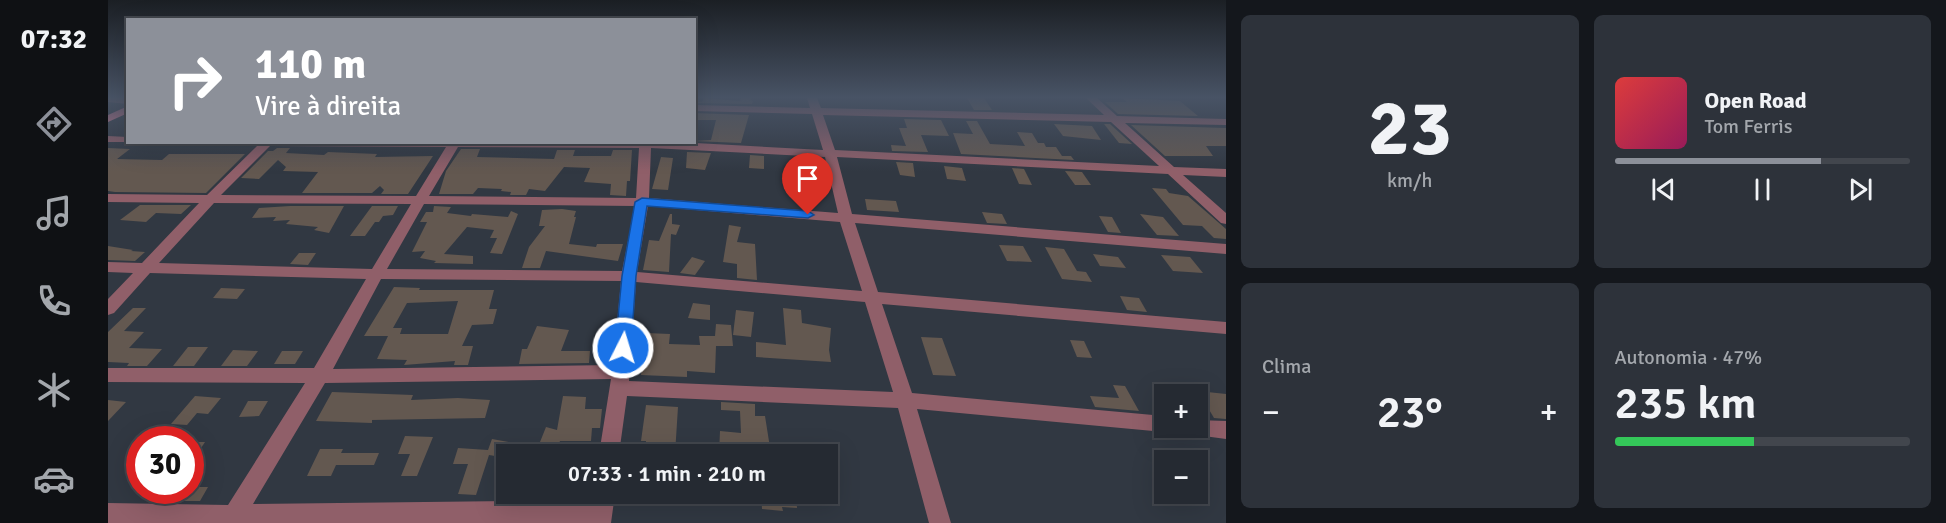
<!DOCTYPE html>
<html lang="pt">
<head>
<meta charset="utf-8">
<style>
  :root { --surface:#252a32; --page:#2d323a; --text:#f1f3f6; --muted:#a3a7ac; --line:#42464d; --accent:#8c9099 }
  body { margin:0; font-family:Signika,sans-serif; background:var(--page); color:var(--text); height:100vh; display:flex; flex-direction:column; font-size:22px; white-space:nowrap }
  * { box-sizing:border-box; margin:0 }
  p { font-size:20px; color:var(--muted) }
  .icon { flex:none; width:33px; height:33px; fill:none; stroke:currentColor; stroke-width:2; stroke-linecap:round; stroke-linejoin:round }
  .map { position:relative; flex:1; overflow:hidden }
  .details { display:flex; flex-direction:column; gap:15px; padding:15px; background:#14171c; width:720px }
  .details>* { flex:none }
  .guide { position:absolute; left:18px; top:18px; width:570px; height:126px; border-radius:0px; box-shadow:0 6px 24px #0002,0 0 0 2px var(--line); background:#8c9099; color:#fff; overflow:hidden }
  .fabs { position:absolute; left:1046px; top:384px; display:grid; gap:12px }
  .fabs a { display:grid; place-items:center; width:54px; height:54px; border-radius:0px; background:var(--surface); box-shadow:0 6px 24px #0002,0 0 0 2px var(--line); font-size:30px }
  .speed { position:absolute; left:18px; top:426px; display:flex; gap:12px; font-size:30px; font-weight:700; text-align:center }
  .speed>* { display:grid; place-content:center; width:78px; height:78px; border-radius:50%; background:var(--surface); box-shadow:0 6px 24px #0002,0 0 0 2px var(--line); line-height:1 }
  .speed .limit { border:9px solid #d22; background:#fff; color:#111 }
  .pin { position:absolute; display:grid; place-items:center; width:51px; height:51px; color:#fff; margin:-62px -26px; border-radius:50% 50% 50% 0; rotate:-45deg; box-shadow:0 0 6px #0007 }
  .pin .icon { rotate:45deg }
  .me { position:absolute; width:66px; margin:-33px; rotate:5deg; stroke-linejoin:round; filter:drop-shadow(0 0 4px #0008) }
  .turn { display:flex; align-items:center; gap:21px; height:126px; padding:0 30px; font-size:27px }
  .turn .icon { width:78px; height:78px; stroke-width:2.5 }
  .turn b { display:block; font-size:42px; line-height:51px }
  .big { font-size:45px; font-weight:600; line-height:1.1 }
  .details .card { flex:1; display:flex; flex-direction:column; justify-content:center; gap:9px; min-width:0; padding:0 21px; border-radius:9px; background:var(--page) }
  .details .dial { align-items:center; gap:0 }
  .dial b { font-size:78px; line-height:1 }
  .song { display:flex; align-items:center; gap:18px }
  .cover { width:72px; height:72px; border-radius:9px; background:linear-gradient(135deg,hsl(0 70% 55%),hsl(330 70% 35%)) }
  .played { height:6px; border-radius:3px; background:linear-gradient(90deg,var(--accent) 70%,var(--line) 70%) }
  .keys { display:flex; justify-content:space-around; direction:ltr }
  .heat { display:flex; justify-content:space-between; align-items:center; font-size:33px; direction:ltr }
  .charge { height:9px; border-radius:4px; background:linear-gradient(90deg,#34c759 47%,var(--line) 0) }
  .details .tiles { flex:1; display:grid; gap:15px; grid-template-columns:repeat(2,1fr) }
  .trip { position:absolute; left:388px; top:444px; width:342px; height:60px; border-radius:0px; background:var(--surface); box-shadow:0 6px 24px #0002,0 0 0 2px var(--line); font-weight:600; line-height:60px; text-align:center }
  main { display:flex; flex:1; min-height:0 }
  .dock { display:flex; flex-direction:column; width:108px; justify-content:space-around; align-items:center; background:#0f1114; color:var(--muted) }
  .dock .icon { width:42px; height:42px }
  .dock .current { color:var(--accent) }
  .dock b { font-size:27px; color:var(--text) }
  .map>svg:first-child { display:block }
  .building { fill:#635850; fill-rule:evenodd }
  .lines { fill:none; stroke-linecap:round; stroke-linejoin:round }
  .minor { fill:#905f69; fill-rule:evenodd }
  .major { fill:#e68198; fill-rule:evenodd }
  .route { fill:#1a73e8; stroke:#114b97; stroke-width:1.5 }
</style>
</head>
<body>
<main>
<nav class="dock">
<b>07:32</b>
<svg class="icon current" aria-label="directions" viewBox="0 0 24 24"><path d="M12 3l9 9-9 9-9-9zM9 14v-3h6M13 9l2 2-2 2"/></svg>
<svg class="icon" aria-label="music" viewBox="0 0 24 24"><path d="M9 18V5l10-2v13"/><circle cx="6" cy="18" r="3"/><circle cx="16" cy="16" r="3"/></svg>
<svg class="icon" aria-label="phone" viewBox="0 0 24 24"><path d="M5 4h4l2 5-3 2q2 4 5 5l2-3 5 2v4C11 20 4 13 5 4z"/></svg>
<svg class="icon" aria-label="climate" viewBox="0 0 24 24"><path d="M12 3v18M4 7l16 10M4 17L20 7"/></svg>
<svg class="icon" aria-label="car" viewBox="0 0 24 24"><path d="M5 17H2v-5l4-1 3-4h7l3 4 3 1v5h-3M9 17h6M6 11h13"/><circle cx="7" cy="17" r="2"/><circle cx="17" cy="17" r="2"/></svg>
</nav>
<div class="map">
<svg width="1118" height="523" viewBox="0 0 1118 523">
  <rect width="100%" height="100%" fill="#313842"/>
  <g class="building">
    <polygon points="596,98 632,101 633,98 643,98 642,100 645,101 644,104 587,103 595,101"/>
    <polygon points="859,98 876,98 884,110 866,110"/>
    <polygon points="1014,98 1072,101 1090,116 1010,114 997,102 1019,102"/>
    <polygon points="586,113 641,115 633,143 586,141 603,140 608,120 586,120"/>
    <polygon points="796,119 833,120 841,136 813,135 820,152 784,151 783,145 798,146 791,128 799,128"/>
    <polygon points="858,121 869,121 882,144 917,146 909,132 924,133 930,143 936,143 938,147 948,147 954,156 963,156 966,160 853,154 845,133 865,134"/>
    <polygon points="946,124 984,126 993,140 955,136"/>
    <polygon points="996,124 1002,124 1024,144 1011,143"/>
    <polygon points="1023,125 1118,128 1118,146 1098,146 1105,156 1057,156"/>
    <polygon points="0,148 22,149 9,159 54,160 61,154 137,154 98,193 7,192 0,191"/>
    <polygon points="169,148 182,148 178,153 216,155 220,152 269,154 267,157 325,156 300,194 273,194 276,190 272,186 264,193 194,193 210,172 175,171 178,167 170,160 151,179 133,178 160,151 165,151"/>
    <polygon points="353,149 372,149 369,157 446,159 449,150 467,150 465,156 503,156 505,150 524,150 522,181 519,181 518,196 502,195 503,184 476,182 482,168 456,167 437,191 421,189 418,195 402,195 403,192 393,191 394,189 370,188 365,194 331,194 338,171"/>
    <polygon points="579,152 603,153 597,170 578,168"/>
    <polygon points="642,155 656,156 656,169 641,168"/>
    <polygon points="553,157 565,158 560,190 544,189"/>
    <polygon points="788,162 805,163 807,177 792,175"/>
    <polygon points="836,166 854,168 858,181 839,179"/>
    <polygon points="904,168 916,169 924,185 911,184"/>
    <polygon points="957,171 974,172 983,185 967,185"/>
    <polygon points="1044,188 1058,189 1061,193 1080,196 1118,229 1118,239 1106,238 1094,226 1075,225"/>
    <polygon points="757,199 788,201 791,212 759,210"/>
    <polygon points="32,205 83,205 73,214 48,213 38,222 12,220"/>
    <polygon points="182,206 236,206 221,233 206,230 210,227 178,224 182,220 165,221 168,217 144,218 151,208"/>
    <polygon points="264,206 290,206 285,215 275,216 271,222 267,222 257,236 242,236"/>
    <polygon points="326,206 343,207 339,213 363,216 364,214 400,217 403,211 410,214 394,254 382,253 389,238 382,238 386,230 359,227 336,254 365,256 365,264 326,263 328,261 312,258 317,251 304,252 319,222 312,222 318,212 325,212"/>
    <polygon points="454,209 468,211 466,217 468,217 461,244 488,247 489,244 515,244 510,261 438,251 432,268 414,268 421,247 437,226 431,226 434,210"/>
    <polygon points="874,212 894,214 899,224 879,223"/>
    <polygon points="562,214 564,214 564,224 572,225 568,235 563,234 561,272 535,270 541,240 551,241"/>
    <polygon points="1032,214 1055,217 1071,236 1049,235"/>
    <polygon points="991,216 1004,217 1013,233 1000,232"/>
    <polygon points="621,225 633,227 629,242 647,244 649,280 629,278 629,264 615,262"/>
    <polygon points="891,245 915,246 924,262 899,261"/>
    <polygon points="0,246 25,250 23,251 37,252 27,261 0,260"/>
    <polygon points="937,247 956,249 969,271 978,272 984,282 954,279"/>
    <polygon points="191,253 208,253 200,265 182,264"/>
    <polygon points="985,254 1010,257 1018,268 992,266"/>
    <polygon points="1053,255 1082,257 1095,273 1065,271"/>
    <polygon points="584,257 597,261 587,275 572,273"/>
    <path d="M 286,287 L 312,288 L 311,290 L 386,290 L 381,309 L 389,309 L 385,324 L 364,325 L 354,346 L 365,346 L 360,365 L 346,365 L 347,361 L 296,365 L 299,360 L 269,359 L 280,336 L 256,336 ZM 350,301 L 340,334 L 292,334 L 294,328 L 285,328 L 299,303 Z"/>
    <polygon points="113,288 137,289 129,299 105,298"/>
    <polygon points="1012,296 1031,298 1039,312 1019,310"/>
    <polygon points="585,303 602,305 602,320 580,318"/>
    <polygon points="25,308 38,308 16,331 36,332 21,348 54,349 39,366 19,366 21,363 0,362 0,332"/>
    <polygon points="675,308 693,310 694,323 723,328 721,350 723,362 648,357 648,342 678,345"/>
    <polygon points="628,310 646,312 643,337 625,335"/>
    <polygon points="608,324 623,325 625,346 608,346 607,373 579,371 579,377 533,375 538,333 562,334 561,344 592,345 591,336 607,336"/>
    <polygon points="429,326 461,330 453,351 482,351 481,363 411,364 414,349 419,349"/>
    <polygon points="813,337 834,338 848,376 825,375"/>
    <polygon points="962,340 976,341 984,358 969,357"/>
    <polygon points="80,347 100,347 86,366 65,366"/>
    <polygon points="125,350 150,351 139,366 113,366"/>
    <polygon points="174,351 195,351 187,364 166,364"/>
    <polygon points="1005,385 1017,386 1031,411 987,407 982,396 1011,398"/>
    <polygon points="1090,391 1118,394 1118,419 1106,418"/>
    <polygon points="224,392 305,395 303,400 350,398 382,400 377,418 264,420 264,423 208,421"/>
    <polygon points="87,396 113,398 100,414 89,413 79,425 63,424"/>
    <polygon points="455,396 478,397 477,409 494,409 492,428 484,428 483,441 452,441 446,454 428,452 438,427 449,430"/>
    <polygon points="0,400 18,402 0,421"/>
    <polygon points="140,401 160,401 151,416 131,417"/>
    <polygon points="613,402 647,404 647,416 657,416 663,454 611,454 612,431 633,433 632,411 613,410"/>
    <polygon points="538,405 570,407 567,454 537,454 538,441 533,441"/>
    <polygon points="297,436 325,437 309,476 293,476 302,454 290,454"/>
    <polygon points="384,439 406,443 402,454 399,454 399,458 381,455 368,495 350,494 360,464 345,464 350,448 380,450"/>
    <polygon points="82,442 97,442 82,465"/>
    <polygon points="212,449 235,449 233,453 271,453 266,465 228,465 223,476 199,476"/>
    <polygon points="82,487 100,487 92,501 67,501 74,490 82,490"/>
    <polygon points="599,494 622,494 622,505 598,503"/>
    <polygon points="653,494 688,494 689,508 674,507 675,511 654,509"/>
  </g>
  <g class="lines">
    <g class="minor">
      <polygon points="0,98 20,98 20,104 0,102"/>
      <path d="M 699,98 L 709,98 L 713,108 L 996,115 L 978,98 L 989,98 L 1009,116 L 1118,119 L 1118,125 L 1017,123 L 1066,167 L 1118,169 L 1118,177 L 1075,175 L 1118,213 L 1118,224 L 1113,223 L 1060,174 L 729,157 L 744,214 L 1118,244 L 1118,254 L 747,223 L 770,292 L 1118,322 L 1118,334 L 774,304 L 804,393 L 1056,416 L 1056,428 L 1064,428 L 1063,430 L 1056,432 L 809,409 L 843,523 L 821,523 L 790,408 L 519,396 L 511,454 L 491,454 L 503,379 L 217,383 L 145,504 L 484,500 L 485,494 L 507,494 L 503,523 L 0,523 L 0,503 L 120,505 L 197,383 L 0,382 L 0,368 L 206,368 L 258,279 L 42,273 L 6,313 L 0,315 L 0,299 L 25,273 L 0,272 L 0,262 L 34,263 L 91,203 L 0,202 L 0,194 L 99,195 L 149,146 L 100,145 L 95,142 L 569,142 L 715,150 L 704,114 L 586,111 L 586,105 L 702,108 ZM 715,115 L 1003,122 L 1051,166 L 727,150 ZM 162,146 L 338,147 L 308,196 L 113,195 ZM 350,147 L 531,148 L 528,198 L 321,196 ZM 543,148 L 717,157 L 730,213 L 541,198 ZM 106,203 L 303,204 L 264,269 L 51,263 ZM 316,204 L 527,206 L 514,271 L 279,269 ZM 540,206 L 732,222 L 754,291 L 529,272 ZM 273,279 L 513,281 L 505,365 L 225,369 ZM 528,282 L 757,302 L 785,392 L 521,381 Z"/>
      <polygon points="0,136 20,137 20,142 24,142 0,142"/>
      <polygon points="1089,420 1118,421 1118,439 1081,434 1078,428 1089,428"/>
    </g>
    <polygon class="major" points="20,106 20,113 0,122 0,115"/>
  </g>
  <linearGradient id="sky" x2="0" y2="1"><stop stop-color="#1b1f24"/><stop offset="0.57" stop-color="#485365"/><stop offset="1" stop-color="#485365" stop-opacity="0"/></linearGradient>
  <rect width="1118" height="171" fill="url(#sky)"/>
  <polygon class="route" points="534,198 700,211 706,215 700,218 539,206 528,276 523,348 521,352 509,352 507,348 514,276 527,202"/>
</svg>
<div class="fabs">
<a>+</a>
<a>−</a>
</div>
<div class="speed"><div class="limit">30</div></div>
<div class="pin" style="left:700px;top:215px;background:#d93025"><svg class="icon" aria-label="arrive" viewBox="0 0 24 24"><path d="M6 21V4h12l-3 4 3 4H6"/></svg></div>
<svg class="me" style="left:515px;top:348px" viewBox="-20 -20 40 40"><circle r="17" fill="#1a73e8" stroke="#fff" stroke-width="3"/><path d="M0-11L8 9 0 5-8 9z" fill="#fff"/></svg>
<div class="trip">07:33 · 1 min · 210 m</div>
<div class="guide">
<div class="turn"><svg class="icon" aria-label="right" viewBox="0 0 24 24"><path d="M7 20v-9h11M14 6l5 5-5 5"/></svg><div><b>110 m</b>Vire à direita</div></div>
</div>
</div>
<section class="details">
<div class="tiles">
<div class="card dial"><b>23</b><p>km/h</p></div>
<div class="card">
<div class="song"><i class="cover"></i><div><b>Open Road</b><p>Tom Ferris</p></div></div>
<div class="played"></div>
<div class="keys"><svg class="icon" aria-label="previous" viewBox="0 0 24 24"><path d="M18 5L8 12l10 7zM5 5v14"/></svg><svg class="icon" aria-label="pause" viewBox="0 0 24 24"><path d="M8 5v14M16 5v14"/></svg><svg class="icon" aria-label="next" viewBox="0 0 24 24"><path d="M6 5l10 7-10 7zM19 5v14"/></svg></div>
</div>
<div class="card"><p>Clima</p>
<div class="heat"><a>−</a><b class="big">23°</b><a>+</a></div>
</div>
<div class="card"><p>Autonomia · 47%</p><b class="big">235 km</b><div class="charge"></div></div>
</div>
</section>
</main>
</body>
</html>
